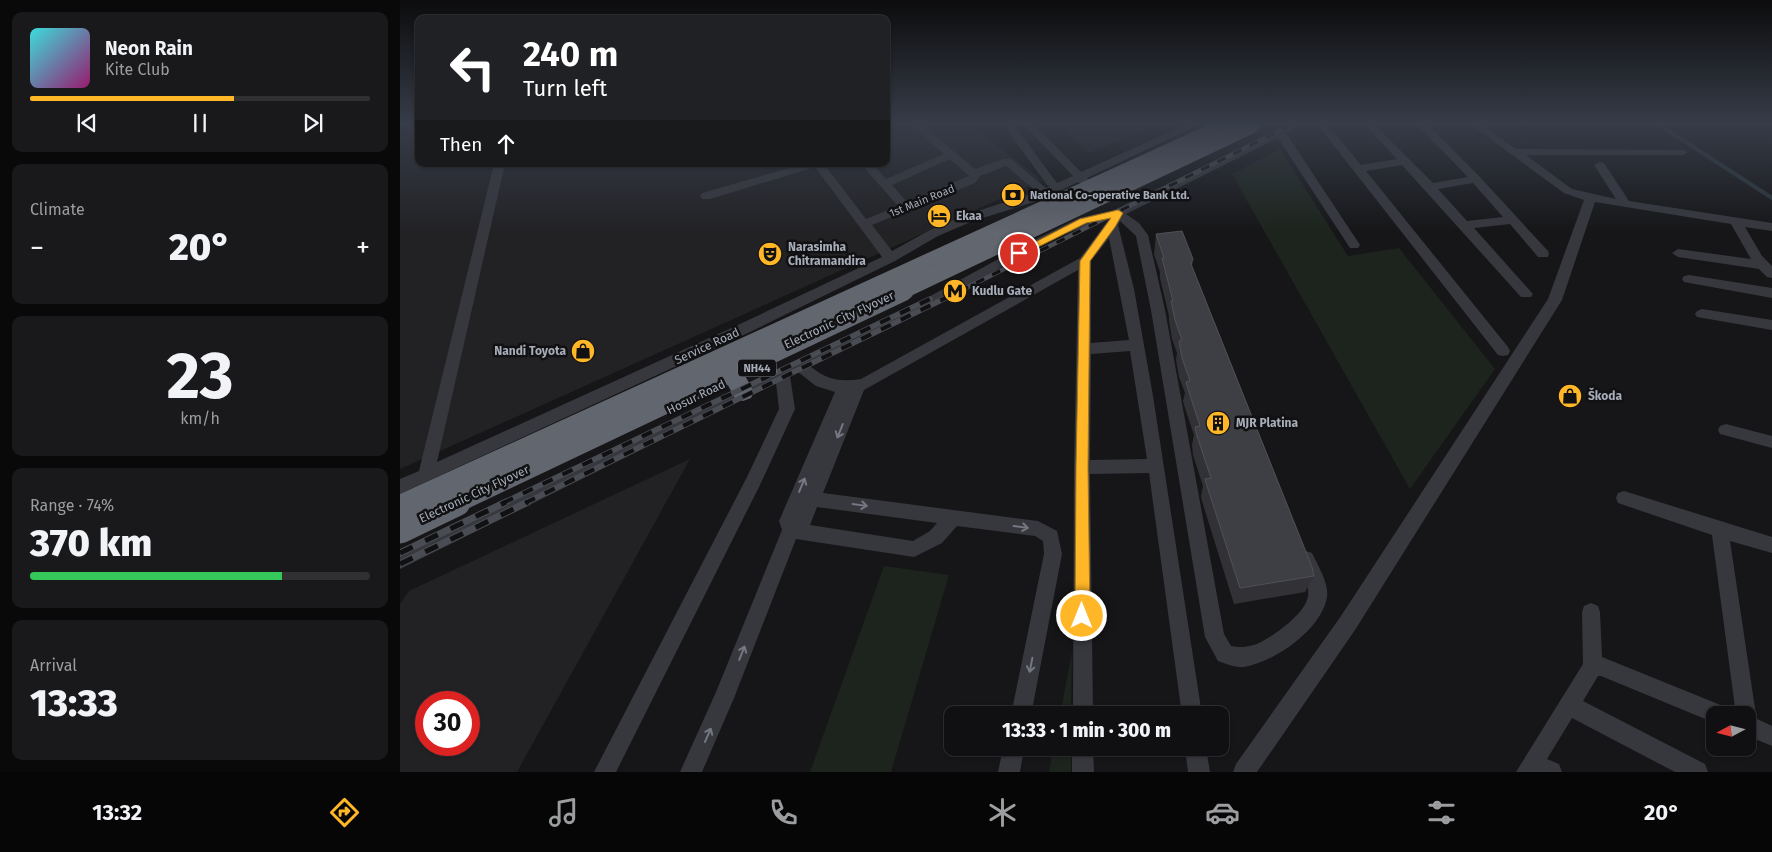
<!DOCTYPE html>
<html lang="en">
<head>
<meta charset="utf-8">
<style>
  :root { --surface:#101012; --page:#19191b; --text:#f1f3f6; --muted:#9c9d9f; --line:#303032; --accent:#ffb627 }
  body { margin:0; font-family:"Fira Sans",sans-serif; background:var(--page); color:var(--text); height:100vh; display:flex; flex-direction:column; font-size:19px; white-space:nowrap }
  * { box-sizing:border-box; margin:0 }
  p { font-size:16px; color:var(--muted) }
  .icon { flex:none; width:28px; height:28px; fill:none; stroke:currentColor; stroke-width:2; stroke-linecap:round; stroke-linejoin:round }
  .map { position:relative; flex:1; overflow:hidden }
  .drawer { display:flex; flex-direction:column; gap:12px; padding:12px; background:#09090a; width:400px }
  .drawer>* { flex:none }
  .banner { position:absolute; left:15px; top:15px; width:475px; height:152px; border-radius:10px; box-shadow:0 1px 4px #0004,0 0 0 1px var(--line); background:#202124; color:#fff; overflow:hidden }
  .needle { width:32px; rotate:263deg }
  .fabs { position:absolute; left:1306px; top:706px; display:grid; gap:10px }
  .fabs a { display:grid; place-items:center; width:50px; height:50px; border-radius:10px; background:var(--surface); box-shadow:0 1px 4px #0004,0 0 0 1px var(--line); font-size:25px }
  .speed { position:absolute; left:15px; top:691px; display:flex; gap:10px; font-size:25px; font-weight:700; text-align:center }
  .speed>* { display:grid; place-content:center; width:65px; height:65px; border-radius:50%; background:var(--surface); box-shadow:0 1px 4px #0004,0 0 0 1px var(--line); line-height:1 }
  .speed .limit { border:8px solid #d22; background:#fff; color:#111 }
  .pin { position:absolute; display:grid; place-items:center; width:42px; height:42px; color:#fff; margin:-21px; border:2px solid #fff; border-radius:50%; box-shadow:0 1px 5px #0007 }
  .me { position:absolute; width:55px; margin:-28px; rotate:0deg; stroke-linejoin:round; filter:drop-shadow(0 0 4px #0008) }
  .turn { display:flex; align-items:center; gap:18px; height:105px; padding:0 25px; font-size:22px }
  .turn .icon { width:65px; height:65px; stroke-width:2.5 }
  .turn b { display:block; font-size:35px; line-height:42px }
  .then { display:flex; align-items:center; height:48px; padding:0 25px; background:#0003; gap:10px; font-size:19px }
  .big { font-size:38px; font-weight:800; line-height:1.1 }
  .drawer .tile { flex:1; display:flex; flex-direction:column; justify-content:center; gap:8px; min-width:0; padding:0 18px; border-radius:10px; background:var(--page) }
  .drawer .dial { align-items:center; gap:0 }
  .dial b { font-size:65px; line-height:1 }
  .song { display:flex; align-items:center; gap:15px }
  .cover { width:60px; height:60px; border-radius:8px; background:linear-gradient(135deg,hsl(180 70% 55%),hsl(320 70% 35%)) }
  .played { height:5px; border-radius:2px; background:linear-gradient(90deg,var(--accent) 60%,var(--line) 60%) }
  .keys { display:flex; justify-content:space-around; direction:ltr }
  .heat { display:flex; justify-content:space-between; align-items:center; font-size:28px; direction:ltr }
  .charge { height:8px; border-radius:4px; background:linear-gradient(90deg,#34c759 74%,var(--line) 0) }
  .trip { position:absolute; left:544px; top:706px; width:285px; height:50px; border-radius:10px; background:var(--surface); box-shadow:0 1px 4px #0004,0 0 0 1px var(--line); font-weight:800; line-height:50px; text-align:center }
  .tabs { display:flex; height:80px; justify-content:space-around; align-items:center; background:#060607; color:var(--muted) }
  .tabs .icon { width:35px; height:35px }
  .tabs .current { color:var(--accent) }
  .tabs b { font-size:22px; color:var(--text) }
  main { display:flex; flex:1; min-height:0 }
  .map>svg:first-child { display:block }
  .built { fill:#222225; fill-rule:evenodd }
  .green { fill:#1c241d }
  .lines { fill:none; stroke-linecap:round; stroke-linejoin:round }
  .stream { stroke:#2b353d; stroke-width:4 }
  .minor { fill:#37383e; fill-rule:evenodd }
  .highway { fill:#62666f; fill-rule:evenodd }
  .rail-far2-casing { stroke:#494c53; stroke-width:4.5 }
  .rail-far1-casing { stroke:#494c53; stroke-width:5.5 }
  .rail-casing { stroke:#494c53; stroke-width:7 }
  .rail-far2 { stroke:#111113; stroke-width:3; stroke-dasharray:9; stroke-linecap:butt }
  .rail-far1 { stroke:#111113; stroke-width:4; stroke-dasharray:11; stroke-linecap:butt }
  .rail { stroke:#111113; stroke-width:5; stroke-dasharray:14; stroke-linecap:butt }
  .highway-bridge-far2 { stroke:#62666f; stroke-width:18 }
  .highway-bridge-far1 { stroke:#62666f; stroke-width:22 }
  .highway-bridge { stroke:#62666f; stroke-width:29 }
  .wall { fill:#323236 }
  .building { fill:#3e3f44; stroke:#4f5156 }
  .oneway { stroke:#757882 }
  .route { fill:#ffb627; stroke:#a67619 }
  .labels { text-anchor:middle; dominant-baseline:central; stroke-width:5; stroke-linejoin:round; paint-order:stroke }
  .far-poi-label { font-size:11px; font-weight:bold; fill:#a7adb9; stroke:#111113; text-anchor:start }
  .far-street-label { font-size:11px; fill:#a7adb9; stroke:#111113 }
  .shield { fill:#111113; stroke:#7a7e87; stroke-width:1 }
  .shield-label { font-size:11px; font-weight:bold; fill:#a7adb9 }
  .poi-label { font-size:12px; font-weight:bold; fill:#a7adb9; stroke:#111113; text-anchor:start }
  .street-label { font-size:12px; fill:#a7adb9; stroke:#111113 }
</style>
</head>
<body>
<main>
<section class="drawer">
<div class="tile">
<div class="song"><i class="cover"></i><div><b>Neon Rain</b><p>Kite Club</p></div></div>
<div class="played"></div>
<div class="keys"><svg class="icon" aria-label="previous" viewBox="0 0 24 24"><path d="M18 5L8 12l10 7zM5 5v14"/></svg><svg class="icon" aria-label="pause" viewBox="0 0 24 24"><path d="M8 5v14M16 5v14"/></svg><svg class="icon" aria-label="next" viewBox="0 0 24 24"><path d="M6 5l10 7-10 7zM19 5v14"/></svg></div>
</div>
<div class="tile"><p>Climate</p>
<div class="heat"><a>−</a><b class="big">20°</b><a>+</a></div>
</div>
<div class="tile dial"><b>23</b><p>km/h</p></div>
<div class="tile"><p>Range · 74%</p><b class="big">370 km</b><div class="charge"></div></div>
<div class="tile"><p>Arrival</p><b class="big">13:33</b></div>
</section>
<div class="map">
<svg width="1372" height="772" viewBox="0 0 1372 772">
  <rect width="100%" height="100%" fill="#161618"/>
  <g class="built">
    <polygon points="9,124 19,124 19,164 486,164 486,124 569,124 642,180 0,469 0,126"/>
    <polygon points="658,124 759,124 689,153"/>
    <path d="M 290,459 L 117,772 L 0,772 L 0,604 L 9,591 ZM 69,702 L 69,745 L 26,745 L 26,702 Z"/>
  </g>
  <g class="green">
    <polygon points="880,149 948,256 999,248 1095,369 1010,489 832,174"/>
    <polygon points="484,566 549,575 491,772 410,772"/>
    <polygon points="672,652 671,715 660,715"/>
    <polygon points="653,748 671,748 671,772 649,772"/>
  </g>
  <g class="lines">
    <polyline class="stream" points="1258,124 1372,198"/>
    <g class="minor">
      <polygon points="0,124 8,124 0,130"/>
      <path d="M 510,124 L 521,124 L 575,169 L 603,159 L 611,159 L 646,188 L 650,186 L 647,185 L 603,124 L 613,124 L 657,183 L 673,176 L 623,124 L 633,124 L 681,172 L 787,124 L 800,124 L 687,178 L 691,182 L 689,184 L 685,185 L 678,182 L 640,200 L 573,221 L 538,236 L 495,261 L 350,332 L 0,494 L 0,479 L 19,471 L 94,164 L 105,164 L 37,462 L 340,324 L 482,257 L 415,167 L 310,199 L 302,199 L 300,196 L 302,193 L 403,164 L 424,164 L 466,219 L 498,206 L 461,164 L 472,164 L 486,179 L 544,154 ZM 550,159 L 569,176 L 507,202 L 492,185 ZM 606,166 L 637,192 L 565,215 L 530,230 L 492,251 L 472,225 L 575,183 L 580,176 Z"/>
      <path d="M 890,124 L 902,124 L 886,133 L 960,245 L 958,248 L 950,248 L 878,138 L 726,214 L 739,223 L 748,235 L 765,310 L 824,634 L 831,646 C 839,648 846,647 854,645 C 870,639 906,614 908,596 C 910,584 901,570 897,559 L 900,553 L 906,551 L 912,553 C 918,566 929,583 927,597 C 922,629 875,662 844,667 C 836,668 826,664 818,661 L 805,637 L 751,310 L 736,236 L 720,221 L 718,225 L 734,289 L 753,396 L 802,715 L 782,715 L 749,473 L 690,474 L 693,715 L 673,715 L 674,467 L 678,270 L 464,390 L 423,493 L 638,521 L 657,531 L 662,554 L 631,715 L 611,715 L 644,554 L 643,541 L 635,536 L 557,526 L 542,543 L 514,557 L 396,539 L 334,698 L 302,772 L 280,772 L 316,692 L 382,530 L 379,521 L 435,392 L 416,386 L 398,372 L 390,376 L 395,409 L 360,485 L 216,772 L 194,772 L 347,477 L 379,409 L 376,383 L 0,569 L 0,552 L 523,300 L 628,243 L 679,218 L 714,210 ZM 709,219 L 680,258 L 461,379 C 440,382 426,380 410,366 C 454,345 500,325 543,301 C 593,273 654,232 709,219 ZM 709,238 L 729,340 L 691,343 L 691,261 ZM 730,351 L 747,459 L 690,460 L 691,354 ZM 417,507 L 537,523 L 530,531 L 513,541 L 410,525 Z"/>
      <path d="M 917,124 L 927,124 L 961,165 L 997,159 L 964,124 L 974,124 L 1033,183 L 1068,177 L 1016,124 L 1027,124 L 1080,177 L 1148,251 L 1149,254 L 1148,257 L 1138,257 L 1110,224 L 1074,228 L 1133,294 L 1131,297 L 1121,297 L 1002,165 L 966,171 L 1108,347 L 1110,351 L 1108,355 L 1103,356 L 1098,355 ZM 1073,183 L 1103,217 L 1067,221 L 1038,189 Z"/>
      <polygon points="1070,124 1081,124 1116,149 1285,150 1287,152 1285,154 1281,155 1126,155 1172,189 1216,199 1194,165 1200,162 1204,163 1229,201 1372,223 1372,231 1345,227 1362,256 1372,266 1372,278 1367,277 1359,269 1278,257 1272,253 1278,249 1351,259 1331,224 1195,202 1162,300 955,630 857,772 833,772 836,764 941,616 1148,299 1184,200 1164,193"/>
      <polygon points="1289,275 1372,288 1372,298 1284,282 1282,279 1284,276"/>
      <polygon points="1302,309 1372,320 1372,330 1297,317 1295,314 1297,311"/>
      <polygon points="1326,424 1372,436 1372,448 1320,434 1318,430 1320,426"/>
      <polygon points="1224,491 1372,537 1372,553 1330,541 1356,715 1355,718 1372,726 1372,746 1348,736 1348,715 1336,715 1312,535 1218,503 1216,498 1218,493"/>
      <polygon points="1191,603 1198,606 1200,612 1202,657 1328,708 1331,715 1315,715 1315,723 1201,676 1198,676 1183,701 1305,764 1308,772 1275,772 1172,718 1147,759 1159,764 1162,772 1116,772 1183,664 1182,612 1184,606"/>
      <polygon points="603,748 624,748 620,772 598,772"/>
      <polygon points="672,748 693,748 694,772 672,772"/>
      <polygon points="785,748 806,748 810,772 788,772"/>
    </g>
    <g class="highway">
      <polygon points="810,124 830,124 828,127 0,517 0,494"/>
      <polygon points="335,370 343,372 354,392 351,398 343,401 335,398 324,378 327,372"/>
    </g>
    <g class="rail-far2-casing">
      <polyline id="rail-far2" points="560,291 893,124"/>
    </g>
    <g class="rail-far1-casing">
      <g id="rail-far1">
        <polyline points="103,503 530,299"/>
        <polyline points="125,503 562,290"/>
      </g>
    </g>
    <g class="rail-casing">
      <g id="rail">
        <polyline points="0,553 106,502"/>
        <polyline points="0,564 128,502"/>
      </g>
    </g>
    <use href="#rail-far2" class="rail-far2"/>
    <use href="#rail-far1" class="rail-far1"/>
    <use href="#rail" class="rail"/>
    <polyline class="highway-bridge-far2" points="500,291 852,124"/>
    <polyline class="highway-bridge-far1" points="54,503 503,290"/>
    <polyline class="highway-bridge" points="0,529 56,502"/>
  </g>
  <polygon class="wall" points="756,234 793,259 792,267 914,576 905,592 834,604 802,501 801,496 803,486 793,455 792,445 794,435 785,408 783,401 785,393 779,377 776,360 777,353 772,339 769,321 769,316 760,278 760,272 754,254"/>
  <polygon class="building" points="782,231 793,259 791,264 912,567 914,576 840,588 806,483 805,479 811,478 797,436 795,427 800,426 788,389 786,382 790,381 782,358 779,341 782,340 775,320 771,301 773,301 762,258 764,258 756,234"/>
  <defs><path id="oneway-shaft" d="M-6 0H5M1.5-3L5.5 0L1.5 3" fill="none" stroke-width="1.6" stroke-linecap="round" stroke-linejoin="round" transform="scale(1.25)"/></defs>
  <g class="oneway">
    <use href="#oneway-shaft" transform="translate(440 431) rotate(112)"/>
    <use href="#oneway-shaft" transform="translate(402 485) rotate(-67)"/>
    <use href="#oneway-shaft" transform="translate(460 505) rotate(8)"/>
    <use href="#oneway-shaft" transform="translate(621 527) rotate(8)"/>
    <use href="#oneway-shaft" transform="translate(342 653) rotate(-68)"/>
    <use href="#oneway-shaft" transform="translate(631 665) rotate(101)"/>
    <use href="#oneway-shaft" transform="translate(308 735) rotate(-66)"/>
  </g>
  <linearGradient id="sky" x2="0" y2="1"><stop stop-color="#0c0c0d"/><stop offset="0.53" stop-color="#363c48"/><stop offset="1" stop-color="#363c48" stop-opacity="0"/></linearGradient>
  <rect width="1372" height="232" fill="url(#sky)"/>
  <polygon class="route" points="718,210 723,213 715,227 690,261 688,467 690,616 688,621 682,623 677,621 675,616 676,467 680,261 711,218 686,223 622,255 619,256 614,253 680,219"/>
  <defs>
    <g id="bank-disc" transform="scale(1.25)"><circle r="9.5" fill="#ffb627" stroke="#111113"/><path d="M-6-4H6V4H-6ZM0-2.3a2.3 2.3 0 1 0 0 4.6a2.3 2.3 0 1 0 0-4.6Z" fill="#111"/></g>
    <g id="hotel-disc" transform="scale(1.25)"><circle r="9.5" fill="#ffb627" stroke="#111113"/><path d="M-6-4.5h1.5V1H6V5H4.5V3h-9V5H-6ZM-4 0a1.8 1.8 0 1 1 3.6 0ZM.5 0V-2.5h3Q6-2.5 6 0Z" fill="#111"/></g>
    <g id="theatre-disc" transform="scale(1.25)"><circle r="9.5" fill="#ffb627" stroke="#111113"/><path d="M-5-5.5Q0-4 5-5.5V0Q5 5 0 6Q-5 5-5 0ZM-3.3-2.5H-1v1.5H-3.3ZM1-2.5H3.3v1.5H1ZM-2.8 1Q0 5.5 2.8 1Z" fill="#111"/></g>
    <g id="metro-disc" transform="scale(1.25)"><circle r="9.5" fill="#ffb627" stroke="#111113"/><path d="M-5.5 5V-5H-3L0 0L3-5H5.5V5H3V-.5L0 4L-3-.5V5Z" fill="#111"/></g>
    <g id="shop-disc" transform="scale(1.25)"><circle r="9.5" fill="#ffb627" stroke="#111113"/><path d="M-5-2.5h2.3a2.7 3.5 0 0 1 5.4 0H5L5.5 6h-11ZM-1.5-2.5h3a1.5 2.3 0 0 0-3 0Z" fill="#111"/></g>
    <g id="building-disc" transform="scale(1.25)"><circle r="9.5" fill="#ffb627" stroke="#111113"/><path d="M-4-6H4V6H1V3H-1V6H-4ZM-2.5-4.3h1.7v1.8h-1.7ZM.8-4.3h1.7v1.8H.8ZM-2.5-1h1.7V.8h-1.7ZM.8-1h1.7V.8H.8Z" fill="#111"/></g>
  </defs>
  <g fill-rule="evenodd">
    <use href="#bank-disc" x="613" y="195"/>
    <use href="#hotel-disc" x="539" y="216"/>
    <use href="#theatre-disc" x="370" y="254"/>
    <use href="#metro-disc" x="555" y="291"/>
    <use href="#shop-disc" x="183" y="351"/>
    <use href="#shop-disc" x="1170" y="396"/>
    <use href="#building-disc" x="818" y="423"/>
  </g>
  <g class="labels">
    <g class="far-poi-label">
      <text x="630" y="195">National Co-operative Bank Ltd.</text>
    </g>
    <g class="far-street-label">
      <text transform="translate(522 201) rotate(-22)">1st Main Road</text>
    </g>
    <rect class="shield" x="338" y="359.5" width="38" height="17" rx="4"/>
    <g class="shield-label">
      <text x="357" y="368">NH44</text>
    </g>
    <g class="poi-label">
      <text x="556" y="216">Ekaa</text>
      <text x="388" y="247">Narasimha<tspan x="388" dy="14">Chitramandira</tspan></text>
      <text x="572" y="291">Kudlu Gate</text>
      <text x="166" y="351" text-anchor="end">Nandi Toyota</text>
      <text x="1188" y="396">Škoda</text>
      <text x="836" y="423">MJR Platina</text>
    </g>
    <g class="street-label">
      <text transform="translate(439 320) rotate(-25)">Electronic City Flyover</text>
      <text transform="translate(307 346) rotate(-25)">Service Road</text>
      <text transform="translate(296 397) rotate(-26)">Hosur Road</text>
      <text transform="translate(74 494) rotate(-25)">Electronic City Flyover</text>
    </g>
  </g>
</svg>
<div class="fabs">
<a><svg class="needle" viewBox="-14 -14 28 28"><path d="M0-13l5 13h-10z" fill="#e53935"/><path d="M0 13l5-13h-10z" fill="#9c9d9f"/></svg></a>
</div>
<div class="speed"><div class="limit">30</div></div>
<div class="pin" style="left:619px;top:253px;background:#d93025"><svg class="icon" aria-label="arrive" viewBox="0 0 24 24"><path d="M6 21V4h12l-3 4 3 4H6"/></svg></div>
<svg class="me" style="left:682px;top:616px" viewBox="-20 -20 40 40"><circle r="17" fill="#ffb627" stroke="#fff" stroke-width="3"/><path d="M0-11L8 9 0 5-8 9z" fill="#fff"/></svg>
<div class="trip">13:33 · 1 min · 300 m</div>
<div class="banner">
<div class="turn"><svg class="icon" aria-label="left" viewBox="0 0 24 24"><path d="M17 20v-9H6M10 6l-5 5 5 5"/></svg><div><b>240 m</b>Turn left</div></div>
<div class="then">Then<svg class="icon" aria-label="ahead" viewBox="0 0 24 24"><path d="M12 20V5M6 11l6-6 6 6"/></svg></div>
</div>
</div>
</main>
<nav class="tabs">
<b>13:32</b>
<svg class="icon current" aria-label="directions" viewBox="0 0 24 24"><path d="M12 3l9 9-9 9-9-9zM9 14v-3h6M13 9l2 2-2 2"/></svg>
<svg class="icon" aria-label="music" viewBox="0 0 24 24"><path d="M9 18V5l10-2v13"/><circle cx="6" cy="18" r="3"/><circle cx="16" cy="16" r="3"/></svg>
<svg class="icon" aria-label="phone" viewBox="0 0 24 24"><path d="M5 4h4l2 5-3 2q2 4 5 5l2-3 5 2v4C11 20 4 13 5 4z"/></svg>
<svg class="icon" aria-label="climate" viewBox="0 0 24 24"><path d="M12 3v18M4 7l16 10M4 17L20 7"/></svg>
<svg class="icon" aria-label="car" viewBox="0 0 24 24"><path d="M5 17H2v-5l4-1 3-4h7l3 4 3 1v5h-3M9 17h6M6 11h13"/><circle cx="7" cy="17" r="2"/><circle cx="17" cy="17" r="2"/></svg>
<svg class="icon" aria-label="filters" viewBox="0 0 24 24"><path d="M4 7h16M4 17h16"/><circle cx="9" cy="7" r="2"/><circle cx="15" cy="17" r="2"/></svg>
<b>20°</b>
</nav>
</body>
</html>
